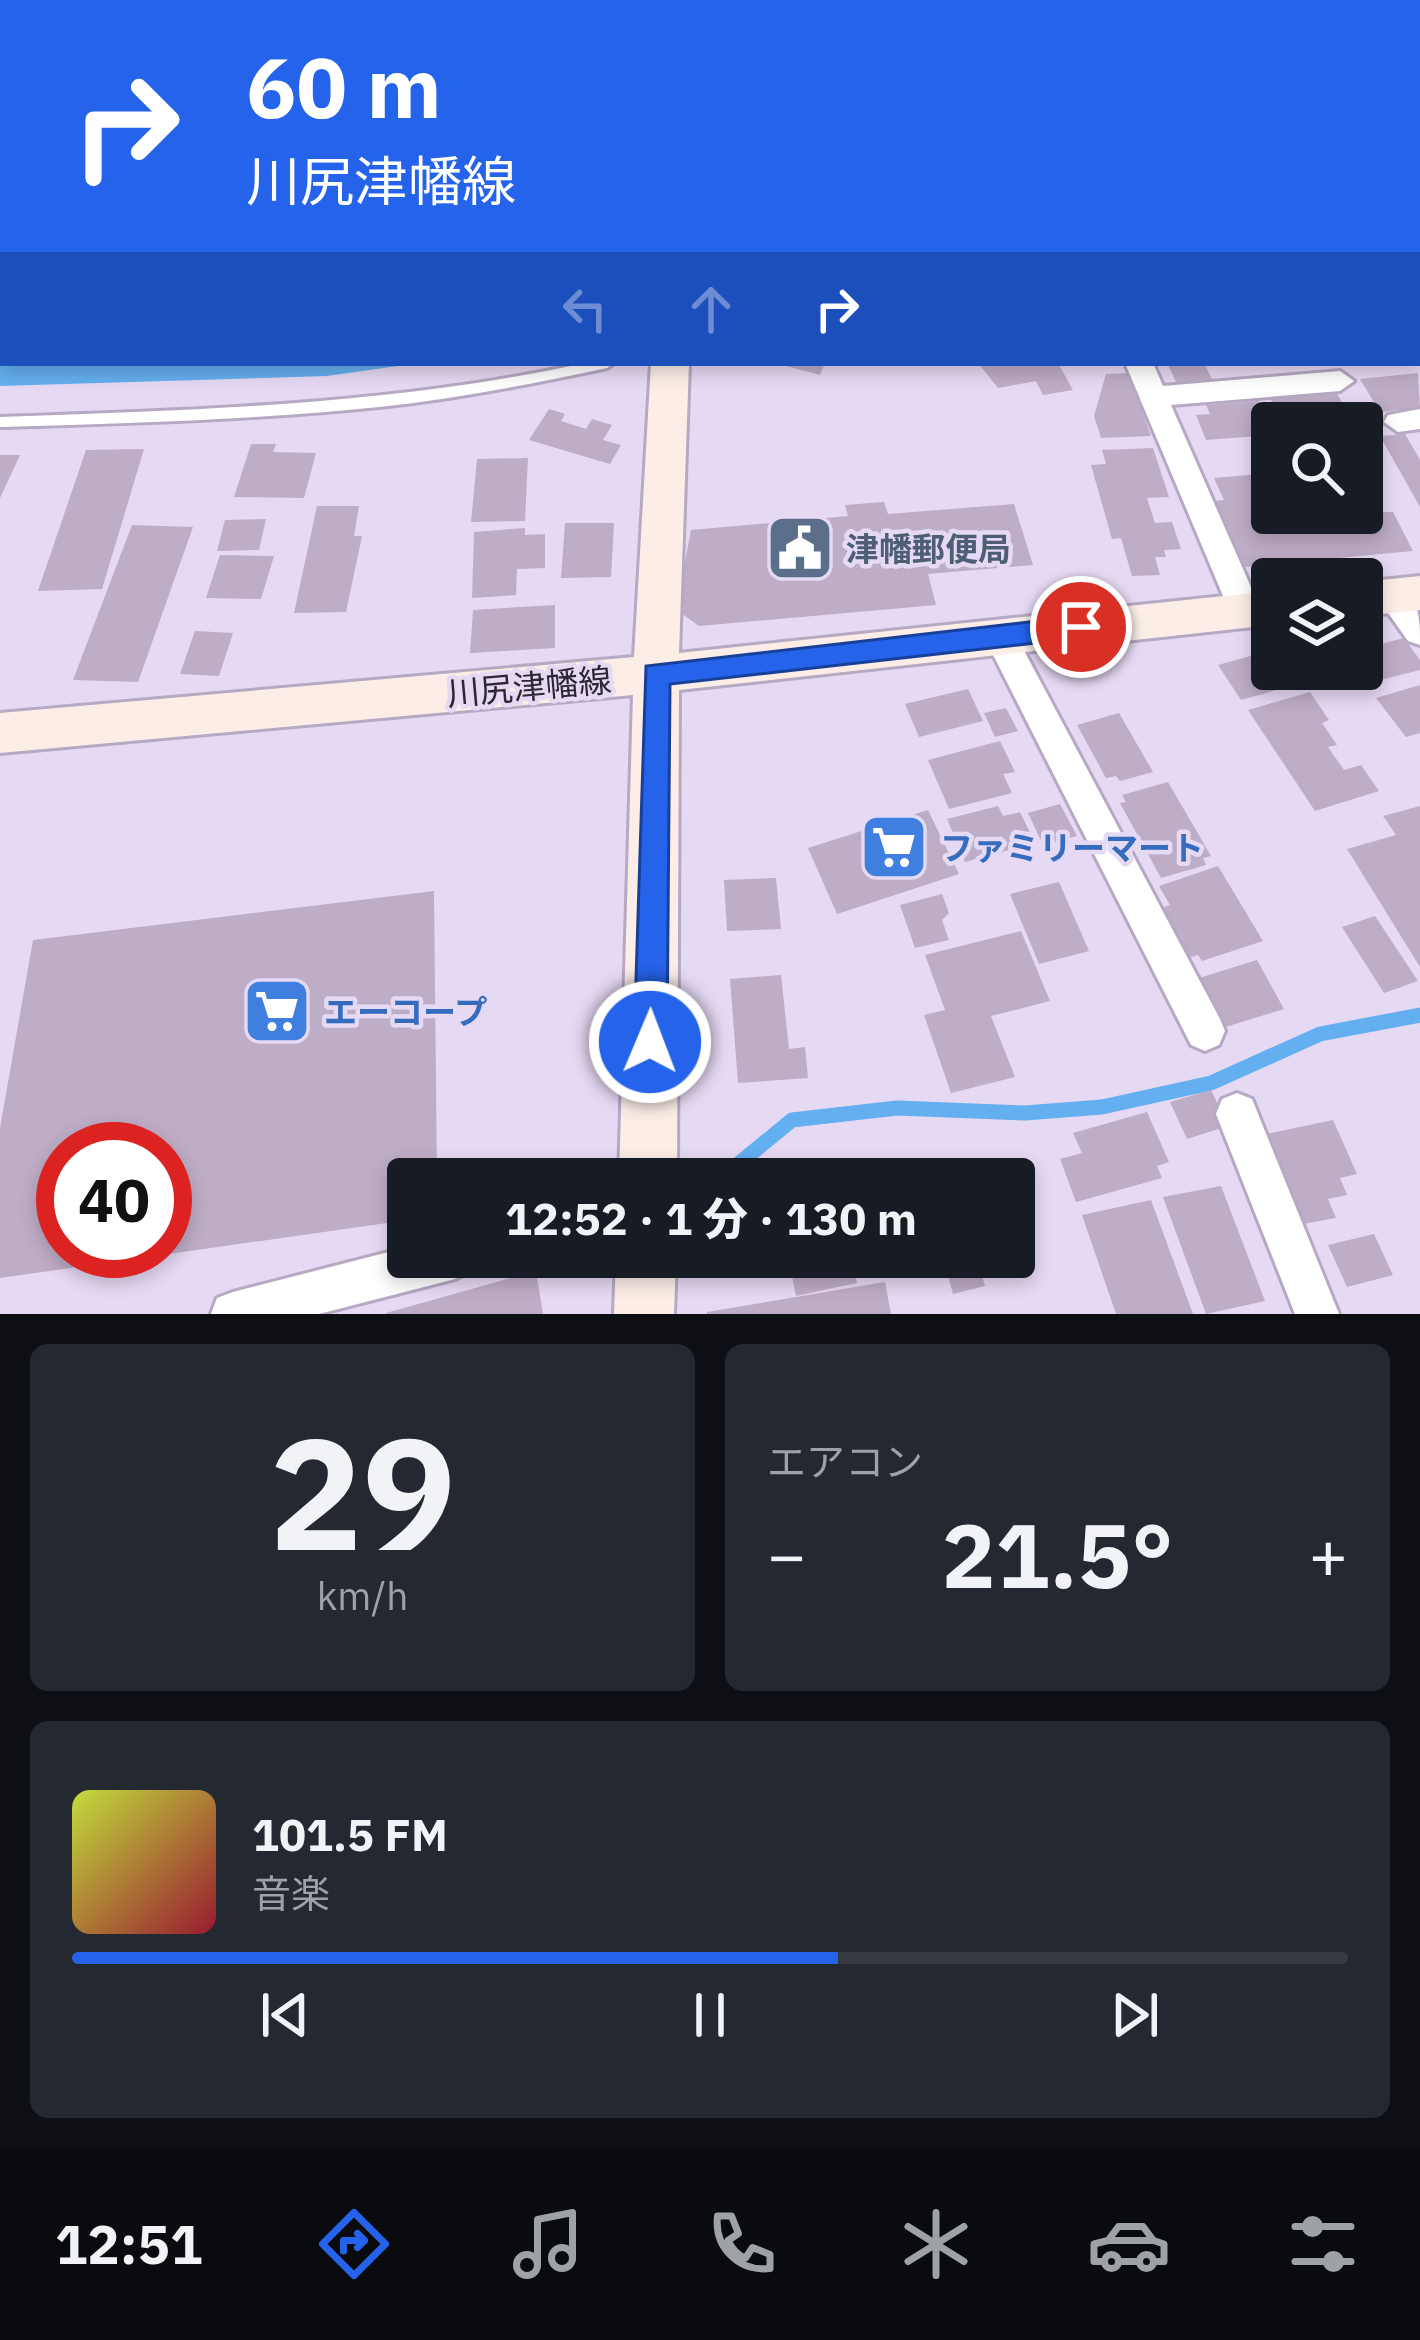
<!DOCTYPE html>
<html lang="ja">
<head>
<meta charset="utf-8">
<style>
  :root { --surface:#171b24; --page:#242831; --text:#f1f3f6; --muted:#9ea1a6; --line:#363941; --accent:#2563eb }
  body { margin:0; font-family:"IBM Plex Sans","Noto Sans JP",sans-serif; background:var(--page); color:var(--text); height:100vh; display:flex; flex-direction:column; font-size:45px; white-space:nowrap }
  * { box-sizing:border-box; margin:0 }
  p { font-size:39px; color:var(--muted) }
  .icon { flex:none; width:66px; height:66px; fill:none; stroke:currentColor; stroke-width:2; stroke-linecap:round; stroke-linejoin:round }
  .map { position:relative; height:1314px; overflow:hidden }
  .details { display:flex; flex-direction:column; gap:30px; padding:30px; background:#0d0f14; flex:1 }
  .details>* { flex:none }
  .top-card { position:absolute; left:0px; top:0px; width:1422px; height:366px; box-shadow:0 6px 18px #0003; background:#2563eb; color:#fff; overflow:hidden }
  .buttons { position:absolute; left:1251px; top:402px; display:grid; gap:24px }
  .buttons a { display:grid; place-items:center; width:132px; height:132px; border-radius:12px; background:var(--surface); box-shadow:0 6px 18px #0003; font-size:60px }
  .speed { position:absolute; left:36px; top:1122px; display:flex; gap:24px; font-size:60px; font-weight:700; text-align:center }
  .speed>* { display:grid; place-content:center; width:156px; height:156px; border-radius:50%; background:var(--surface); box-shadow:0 6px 18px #0003; line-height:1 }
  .speed .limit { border:18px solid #d22; background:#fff; color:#111 }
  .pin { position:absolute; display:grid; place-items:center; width:102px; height:102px; color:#fff; margin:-51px; border:6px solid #fff; border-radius:50%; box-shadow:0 3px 12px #0007 }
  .me { position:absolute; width:132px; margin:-66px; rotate:1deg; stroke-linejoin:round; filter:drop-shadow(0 0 9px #0008) }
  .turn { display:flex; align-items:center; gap:42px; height:252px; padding:0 48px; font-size:54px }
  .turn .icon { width:156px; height:156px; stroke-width:2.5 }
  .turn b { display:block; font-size:84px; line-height:102px }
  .lanes { display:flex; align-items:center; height:114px; padding:0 48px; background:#0003; justify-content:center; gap:60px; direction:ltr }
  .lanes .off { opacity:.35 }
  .big { font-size:90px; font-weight:800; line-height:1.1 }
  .details .widget { flex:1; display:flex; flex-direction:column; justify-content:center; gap:18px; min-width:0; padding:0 42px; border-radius:18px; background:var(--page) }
  .details .dial { align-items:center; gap:0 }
  .dial b { font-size:156px; line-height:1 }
  .song { display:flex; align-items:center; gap:36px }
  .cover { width:144px; height:144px; border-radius:18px; background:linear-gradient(135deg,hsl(70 70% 55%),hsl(350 70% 35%)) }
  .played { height:12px; border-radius:6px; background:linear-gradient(90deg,var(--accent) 60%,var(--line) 60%) }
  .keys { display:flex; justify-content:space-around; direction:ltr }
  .heat { display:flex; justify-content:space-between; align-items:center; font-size:66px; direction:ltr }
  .details .tiles { flex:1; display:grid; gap:30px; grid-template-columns:1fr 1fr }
  .widget:last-child { grid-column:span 2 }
  .trip { position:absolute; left:387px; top:1158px; width:648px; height:120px; border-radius:12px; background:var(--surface); box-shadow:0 6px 18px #0003; font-weight:800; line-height:120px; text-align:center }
  .menu { display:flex; height:192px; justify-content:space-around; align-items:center; background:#090b0e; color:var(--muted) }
  .menu .icon { width:84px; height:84px }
  .menu .current { color:var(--accent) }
  .menu b { font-size:54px; color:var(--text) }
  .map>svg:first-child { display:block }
  .water { fill:#64afef }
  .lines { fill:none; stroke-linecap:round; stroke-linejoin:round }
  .stream { stroke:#64afef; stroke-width:15 }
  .building { fill:#beadc6; fill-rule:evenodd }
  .lane-casing { stroke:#b6a9c3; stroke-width:6 }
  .street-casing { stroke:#b6a9c3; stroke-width:6 }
  .secondary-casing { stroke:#b6a9c3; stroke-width:6 }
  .lane { fill:#fff; fill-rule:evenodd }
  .street { fill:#fff; fill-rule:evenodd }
  .secondary { fill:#fceee7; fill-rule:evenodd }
  .route { fill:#2563eb; stroke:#184099; stroke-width:3 }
  .labels { text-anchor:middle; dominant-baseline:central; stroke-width:9; stroke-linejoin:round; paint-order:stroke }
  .service-label { font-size:33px; font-weight:bold; fill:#4e5e75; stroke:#e6d9f4; text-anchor:start }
  .street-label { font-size:33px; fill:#2c2731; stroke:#e6d9f4 }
  .shop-label { font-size:33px; font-weight:bold; fill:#366cbe; stroke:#e6d9f4; text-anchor:start }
</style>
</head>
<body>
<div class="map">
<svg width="1420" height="1314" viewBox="0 0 1420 1314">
  <rect width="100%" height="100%" fill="#e6d9f4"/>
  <polygon class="water" points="0,273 3,363 419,363 327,376 0,386"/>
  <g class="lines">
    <polyline class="stream" points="720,1179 792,1120 897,1108 1025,1113 1102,1107 1211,1083 1320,1034 1420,1015"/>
  </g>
  <g class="building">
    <polygon points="775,363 825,363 820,375"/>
    <polygon points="978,363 1058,363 1073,390 1043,395 1036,381 998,388"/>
    <polygon points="1167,363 1204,363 1213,381 1177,384"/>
    <polygon points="1129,373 1151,436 1101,438 1094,416 1106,374"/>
    <polygon points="1418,373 1420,408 1380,412 1360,379"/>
    <polygon points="1334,388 1353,423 1283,423 1268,394"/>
    <polygon points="1259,401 1272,435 1206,440 1196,415 1210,414 1206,405"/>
    <polygon points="549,409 565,414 561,421 586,429 592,419 612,425 603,440 621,445 610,464 529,440"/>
    <polygon points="1405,434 1420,460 1420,507 1380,436"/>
    <polygon points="251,444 276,444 273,452 316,453 304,498 234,497"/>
    <polygon points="1153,448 1169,497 1147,498 1155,523 1172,522 1181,549 1164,550 1166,557 1155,557 1160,575 1132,576 1121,538 1112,539 1091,465 1106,464 1102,450"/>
    <polygon points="144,449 102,589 38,591 86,450"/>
    <polygon points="0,455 20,455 0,498"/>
    <polygon points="528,458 525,521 471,522 477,459"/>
    <polygon points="1272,473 1272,513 1393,512 1413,551 1245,567 1226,525 1216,526 1206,502 1224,500 1214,478"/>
    <polygon points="884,502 888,514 1014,504 1033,565 928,574 936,605 699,626 681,613 679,594 691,530 848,516 845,505"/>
    <polygon points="317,506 359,506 354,536 362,536 346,612 294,613"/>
    <polygon points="266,519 259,550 217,551 225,520"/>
    <polygon points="565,523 614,523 611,577 561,578"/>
    <polygon points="132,525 193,527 138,682 73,680"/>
    <polygon points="525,528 525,535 545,534 545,568 517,569 516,595 472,598 474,532"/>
    <polygon points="220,555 274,556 261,599 206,598"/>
    <polygon points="555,605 555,648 470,653 473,610"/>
    <polygon points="195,631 233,633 219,676 180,674"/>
    <polygon points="1404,638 1420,660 1420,670 1365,684 1354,669 1362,669 1362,649"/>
    <polygon points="1272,650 1272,669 1300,669 1308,681 1241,700 1218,665"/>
    <polygon points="1420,685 1420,733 1406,737 1376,698"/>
    <polygon points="968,689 983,721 919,737 905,704"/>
    <polygon points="1310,692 1329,720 1322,723 1337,745 1328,747 1344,770 1361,765 1379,791 1315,811 1248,710"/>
    <polygon points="1006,708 1018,731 995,737 984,713"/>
    <polygon points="1119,713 1153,772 1120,781 1116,776 1106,778 1077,725"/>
    <polygon points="1000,741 1015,772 1003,774 1012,793 949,809 928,760"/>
    <polygon points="1168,782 1211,856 1203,858 1206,865 1161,878 1120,803 1126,802 1122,795"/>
    <polygon points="1060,804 1077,836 1043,845 1028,813"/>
    <polygon points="998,806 1003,816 1020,812 1035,843 965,862 947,819"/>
    <polygon points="1420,806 1420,967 1347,849 1396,835 1383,816"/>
    <polygon points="928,810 959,874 837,914 808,848"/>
    <polygon points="1218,866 1263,941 1202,961 1198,955 1185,959 1156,910 1170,905 1159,886"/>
    <polygon points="776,878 781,929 727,931 724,880"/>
    <polygon points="1059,882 1089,951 1039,964 1010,894"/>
    <path d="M 434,891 L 437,1179 L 408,1179 L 408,1220 L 0,1278 L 0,1128 L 33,940 ZM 63,1149 L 165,1149 L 165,1251 L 63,1251 Z"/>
    <polygon points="942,894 949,913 942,920 949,940 915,948 900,905"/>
    <polygon points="1375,916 1418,981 1384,993 1342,927"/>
    <polygon points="1021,931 1050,1001 991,1016 1015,1077 951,1093 924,1015 945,1010 925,955"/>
    <polygon points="1257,960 1284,1009 1222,1028 1196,979"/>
    <polygon points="781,975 789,1049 805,1047 808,1078 738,1083 730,979"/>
    <polygon points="1211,1090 1228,1126 1187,1139 1170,1102"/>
    <polygon points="1147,1112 1169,1162 1157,1166 1162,1178 1076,1202 1060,1159 1082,1153 1073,1133"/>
    <polygon points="1333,1120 1357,1174 1340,1178 1347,1195 1328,1199 1336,1218 1298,1225 1261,1135"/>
    <polygon points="885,1160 890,1179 802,1179 802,1177"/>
    <polygon points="1221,1186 1265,1301 1206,1314 1163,1197"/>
    <polygon points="1151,1200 1193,1314 1116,1314 1082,1215"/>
    <polygon points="1374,1234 1393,1275 1347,1287 1328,1245"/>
    <polygon points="788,1257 851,1257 857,1283 796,1296"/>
    <polygon points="943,1257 976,1257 985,1286 953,1294"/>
    <polygon points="536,1271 543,1314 386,1314 386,1313"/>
    <polygon points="885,1282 891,1314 707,1314 707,1312"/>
  </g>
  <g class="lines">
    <g class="lane-casing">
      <g id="lane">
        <rect x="0" y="249" width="3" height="8"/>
        <path d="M 585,363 L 614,363 L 607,368 C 531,384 456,399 379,407 C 253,420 126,423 0,427 L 0,417 C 196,410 392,405 585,363 Z"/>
      </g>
    </g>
    <g class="street-casing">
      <g id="street">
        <polygon points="1164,0 1204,0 1162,3"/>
        <polygon points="1336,0 1358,0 1360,3 1338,3"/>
        <rect x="1419" y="79" width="1" height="15"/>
        <rect x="1419" y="222" width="1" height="17"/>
        <polygon points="1125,363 1153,363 1163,386 1340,371 1354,381 1340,391 1171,405 1261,610 1256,619 1234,619 1229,610"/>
        <polygon points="1420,409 1420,429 1398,432 1384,422 1388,415"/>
        <path d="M 1392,583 C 1420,593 1420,619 1420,645 L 1408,641 L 1376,596 Z"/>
        <polygon points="999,622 1011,626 1219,1017 1225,1031 1219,1045 1205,1051 1191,1045 983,635 987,626"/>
        <polygon points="1237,1093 1252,1099 1339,1314 1295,1314 1216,1114 1222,1099"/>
        <polygon points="408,1247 408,1257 477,1257 470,1272 455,1279 319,1314 211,1314 217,1298 233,1292"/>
      </g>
    </g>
    <g class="secondary-casing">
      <g id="secondary">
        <rect x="661" y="0" width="30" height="3"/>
        <polygon points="651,363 689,363 679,653 1272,591 1272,625 679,690 677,1179 619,1179 633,695 0,753 0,713 634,657"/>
        <polygon points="1420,576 1420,610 1362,616 1362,582"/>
        <polygon points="616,1257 676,1257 674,1314 614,1314"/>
      </g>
    </g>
    <use href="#lane" class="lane"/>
    <use href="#street" class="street"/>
    <use href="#secondary" class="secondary"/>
  </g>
  <polygon class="route" points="1081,616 1094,627 1081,638 670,684 667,1042 662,1053 650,1058 639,1053 634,1042 646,666"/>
  <defs>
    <g id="civic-square" transform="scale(3.45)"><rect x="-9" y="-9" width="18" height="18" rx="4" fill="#5c6f8a" stroke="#e6d9f4"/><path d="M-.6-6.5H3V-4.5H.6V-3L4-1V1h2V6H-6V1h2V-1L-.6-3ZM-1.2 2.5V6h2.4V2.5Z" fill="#fff"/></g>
    <g id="supermarket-square" transform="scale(3.45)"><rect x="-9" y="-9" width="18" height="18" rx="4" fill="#3f7fe0" stroke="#e6d9f4"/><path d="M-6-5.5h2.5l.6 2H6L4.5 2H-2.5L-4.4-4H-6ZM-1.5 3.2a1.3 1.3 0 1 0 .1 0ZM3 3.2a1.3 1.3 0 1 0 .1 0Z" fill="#fff"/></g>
  </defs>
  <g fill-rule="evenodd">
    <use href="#civic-square" x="800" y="548"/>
    <use href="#supermarket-square" x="894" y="847"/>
    <use href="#supermarket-square" x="277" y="1011"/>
  </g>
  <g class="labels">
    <g class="service-label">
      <text x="846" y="548">津幡郵便局</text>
    </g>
    <g class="street-label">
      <text transform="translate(529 686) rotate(-5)">川尻津幡線</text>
    </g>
    <g class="shop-label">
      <text x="940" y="847">ファミリーマート</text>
      <text x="324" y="1011">エーコープ</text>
    </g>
  </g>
</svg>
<div class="buttons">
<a><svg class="icon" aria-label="search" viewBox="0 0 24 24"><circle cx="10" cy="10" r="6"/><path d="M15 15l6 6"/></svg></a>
<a><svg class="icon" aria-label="layers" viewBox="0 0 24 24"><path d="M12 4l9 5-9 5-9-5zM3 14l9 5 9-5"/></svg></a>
</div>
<div class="speed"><div class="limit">40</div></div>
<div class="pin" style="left:1081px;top:627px;background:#d93025"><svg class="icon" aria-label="arrive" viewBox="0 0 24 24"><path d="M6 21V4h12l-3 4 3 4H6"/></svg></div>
<svg class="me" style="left:650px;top:1042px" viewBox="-20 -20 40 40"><circle r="17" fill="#2563eb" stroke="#fff" stroke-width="3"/><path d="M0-11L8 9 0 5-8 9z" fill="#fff"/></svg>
<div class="trip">12:52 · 1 分 · 130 m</div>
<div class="top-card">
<div class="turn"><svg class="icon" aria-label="right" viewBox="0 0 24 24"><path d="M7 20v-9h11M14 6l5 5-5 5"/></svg><div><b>60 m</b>川尻津幡線</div></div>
<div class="lanes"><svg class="icon off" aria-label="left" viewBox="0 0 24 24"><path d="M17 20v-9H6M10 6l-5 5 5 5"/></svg><svg class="icon off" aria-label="ahead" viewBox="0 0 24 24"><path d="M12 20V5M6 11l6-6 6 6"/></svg><svg class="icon" aria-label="right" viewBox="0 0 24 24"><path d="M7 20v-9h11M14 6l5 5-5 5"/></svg></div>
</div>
</div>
<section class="details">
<div class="tiles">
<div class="widget dial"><b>29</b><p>km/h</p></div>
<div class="widget"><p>エアコン</p>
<div class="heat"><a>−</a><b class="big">21.5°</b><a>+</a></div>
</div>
<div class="widget">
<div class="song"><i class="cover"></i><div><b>101.5 FM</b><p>音楽</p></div></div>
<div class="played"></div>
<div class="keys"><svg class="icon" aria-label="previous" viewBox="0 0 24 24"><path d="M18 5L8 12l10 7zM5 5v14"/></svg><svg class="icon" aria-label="pause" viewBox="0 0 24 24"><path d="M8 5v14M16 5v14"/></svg><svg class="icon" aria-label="next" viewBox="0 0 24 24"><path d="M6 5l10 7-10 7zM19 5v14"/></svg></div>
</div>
</div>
</section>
<nav class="menu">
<b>12:51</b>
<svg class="icon current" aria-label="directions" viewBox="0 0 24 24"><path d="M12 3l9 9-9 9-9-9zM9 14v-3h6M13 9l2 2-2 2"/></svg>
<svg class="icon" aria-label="music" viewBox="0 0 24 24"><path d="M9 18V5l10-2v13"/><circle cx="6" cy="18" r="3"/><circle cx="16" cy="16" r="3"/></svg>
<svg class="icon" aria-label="phone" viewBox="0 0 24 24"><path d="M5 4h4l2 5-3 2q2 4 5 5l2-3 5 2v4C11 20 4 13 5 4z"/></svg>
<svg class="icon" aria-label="climate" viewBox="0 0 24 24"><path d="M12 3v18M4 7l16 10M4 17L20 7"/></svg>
<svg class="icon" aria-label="car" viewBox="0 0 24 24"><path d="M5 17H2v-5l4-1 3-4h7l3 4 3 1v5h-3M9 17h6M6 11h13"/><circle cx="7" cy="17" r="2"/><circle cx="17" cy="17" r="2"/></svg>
<svg class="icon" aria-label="filters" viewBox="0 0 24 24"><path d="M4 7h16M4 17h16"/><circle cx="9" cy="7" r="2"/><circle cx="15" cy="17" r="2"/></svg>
</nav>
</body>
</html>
